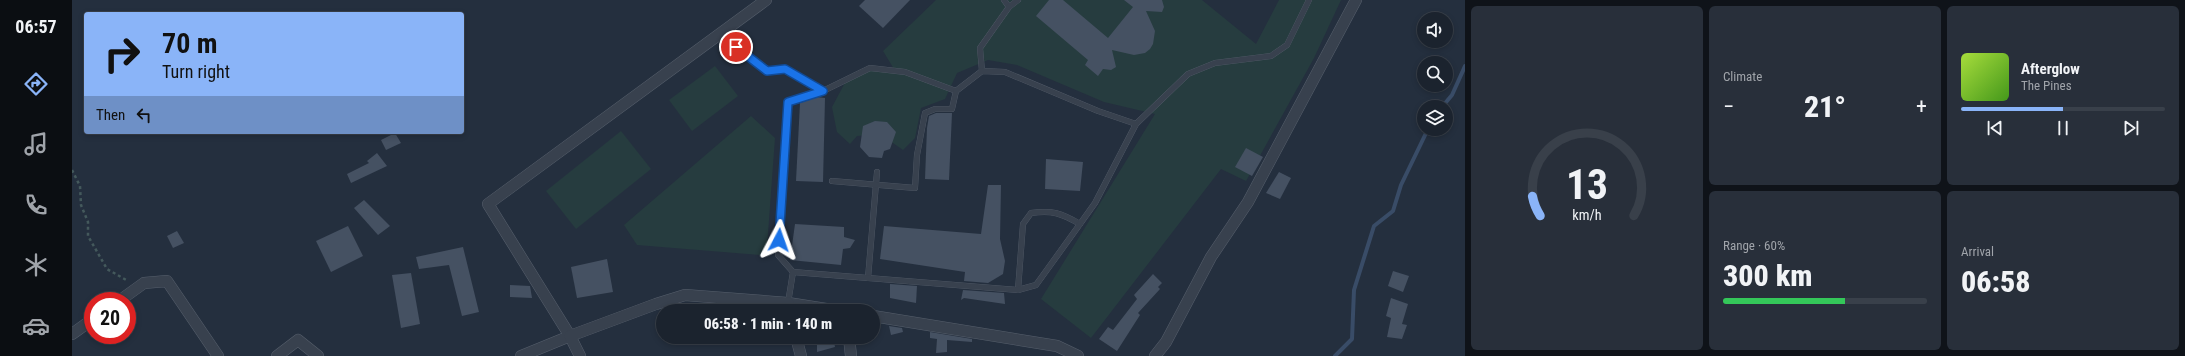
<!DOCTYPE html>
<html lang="en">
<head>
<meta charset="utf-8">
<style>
  :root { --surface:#1b232e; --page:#282f3a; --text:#f1f3f6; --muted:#a0a4aa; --line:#39404a; --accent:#8ab4f8 }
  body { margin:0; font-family:"Roboto Condensed",sans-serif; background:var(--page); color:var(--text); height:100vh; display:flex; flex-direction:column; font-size:15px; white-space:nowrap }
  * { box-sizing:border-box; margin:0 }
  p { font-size:13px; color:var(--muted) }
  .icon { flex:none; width:22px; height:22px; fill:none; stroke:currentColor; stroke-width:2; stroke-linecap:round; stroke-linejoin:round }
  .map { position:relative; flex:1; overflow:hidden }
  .panel { display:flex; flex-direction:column; gap:6px; padding:6px; background:#0f1319; width:720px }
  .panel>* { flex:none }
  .top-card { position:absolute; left:12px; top:12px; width:380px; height:122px; border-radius:4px; box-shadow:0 2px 6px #0003,0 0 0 1px var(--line); background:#8ab4f8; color:#111; overflow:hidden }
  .tools { position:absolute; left:1345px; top:12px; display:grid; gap:8px }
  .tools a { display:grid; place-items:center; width:36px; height:36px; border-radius:50%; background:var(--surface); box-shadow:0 2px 6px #0003,0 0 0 1px var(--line); font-size:20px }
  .speed { position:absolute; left:12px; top:292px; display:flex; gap:8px; font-size:20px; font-weight:700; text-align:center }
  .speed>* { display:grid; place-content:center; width:52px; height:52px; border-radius:50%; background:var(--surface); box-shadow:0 2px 6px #0003,0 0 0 1px var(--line); line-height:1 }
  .speed .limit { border:6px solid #d22; background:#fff; color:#111 }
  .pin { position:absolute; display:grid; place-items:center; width:34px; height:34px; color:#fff; margin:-17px; border:2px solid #fff; border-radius:50%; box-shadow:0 1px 4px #0007 }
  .me { position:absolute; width:44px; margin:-22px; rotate:4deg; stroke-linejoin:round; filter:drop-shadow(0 0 3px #0008) }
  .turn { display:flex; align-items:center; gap:14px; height:84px; padding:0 12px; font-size:18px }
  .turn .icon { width:52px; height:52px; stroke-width:2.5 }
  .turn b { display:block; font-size:28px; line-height:34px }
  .then { display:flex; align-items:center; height:38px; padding:0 12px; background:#0003; gap:8px; font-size:15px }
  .big { font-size:30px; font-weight:800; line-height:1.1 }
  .panel .widget { flex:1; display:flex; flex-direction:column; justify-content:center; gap:6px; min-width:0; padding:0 14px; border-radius:6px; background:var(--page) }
  .panel .dial { align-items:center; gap:0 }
  .dial svg { height:104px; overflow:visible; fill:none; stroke:var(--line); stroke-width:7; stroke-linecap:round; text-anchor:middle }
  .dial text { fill:var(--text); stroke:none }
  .song { display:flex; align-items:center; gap:12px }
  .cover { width:48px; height:48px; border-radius:6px; background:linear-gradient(135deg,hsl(80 70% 55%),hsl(100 70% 35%)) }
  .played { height:4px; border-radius:2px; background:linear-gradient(90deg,var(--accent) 50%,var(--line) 50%) }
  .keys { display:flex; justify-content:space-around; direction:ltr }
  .heat { display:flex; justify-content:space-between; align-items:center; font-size:22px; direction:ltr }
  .charge { height:6px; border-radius:3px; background:linear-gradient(90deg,#34c759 60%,var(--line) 0) }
  .panel .tiles { flex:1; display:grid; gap:6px; grid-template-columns:repeat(3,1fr) }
  .widget:first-child { grid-row:span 2 }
  .trip { position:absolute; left:584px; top:304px; width:224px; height:40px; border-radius:20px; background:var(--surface); box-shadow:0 2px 6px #0003,0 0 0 1px var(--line); font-weight:800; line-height:40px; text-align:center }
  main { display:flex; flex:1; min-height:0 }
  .menu { display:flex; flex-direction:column; width:72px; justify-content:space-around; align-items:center; background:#0b0e12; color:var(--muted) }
  .menu .icon { width:28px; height:28px }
  .menu .selected { color:var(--accent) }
  .menu b { font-size:18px; color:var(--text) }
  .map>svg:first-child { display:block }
  .green { fill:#263c3f }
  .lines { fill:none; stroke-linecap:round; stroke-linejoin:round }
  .stream { stroke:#394c67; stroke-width:4 }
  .building { fill:#455162 }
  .service-casing { stroke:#565f6c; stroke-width:6 }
  .minor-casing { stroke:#565f6c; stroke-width:12 }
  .path { stroke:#44595c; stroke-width:2.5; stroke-dasharray:3 3; stroke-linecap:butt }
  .service { stroke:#38414e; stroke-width:5.5 }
  .minor { stroke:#38414e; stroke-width:11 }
  .route-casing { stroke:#114b97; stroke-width:10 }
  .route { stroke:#1a73e8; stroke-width:7 }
</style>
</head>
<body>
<main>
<nav class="menu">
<b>06:57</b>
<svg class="icon selected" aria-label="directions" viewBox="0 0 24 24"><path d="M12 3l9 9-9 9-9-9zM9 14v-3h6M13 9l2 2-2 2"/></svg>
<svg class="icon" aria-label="music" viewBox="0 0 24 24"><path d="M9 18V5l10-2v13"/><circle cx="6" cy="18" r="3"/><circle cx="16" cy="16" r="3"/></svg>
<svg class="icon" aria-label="phone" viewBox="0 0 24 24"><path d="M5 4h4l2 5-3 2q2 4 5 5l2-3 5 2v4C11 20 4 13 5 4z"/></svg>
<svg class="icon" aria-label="climate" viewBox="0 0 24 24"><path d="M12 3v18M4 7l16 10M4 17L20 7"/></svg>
<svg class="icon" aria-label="car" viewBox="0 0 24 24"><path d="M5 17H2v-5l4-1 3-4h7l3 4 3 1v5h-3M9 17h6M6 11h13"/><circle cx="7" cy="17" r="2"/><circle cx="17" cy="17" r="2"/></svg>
</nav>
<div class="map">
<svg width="1393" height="356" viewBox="0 0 1393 356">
  <rect width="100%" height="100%" fill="#242f3e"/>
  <g class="green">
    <polygon points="864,0 1130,0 1184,44 1207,0 1269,0 1242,58 1174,181 1149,169 1019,338 969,299 1083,114 1032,102 945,65 916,60 885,73 873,99 849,108 843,138 831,150 808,134 785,136 778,144 765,132 760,107 775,79 801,67 822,69 811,51"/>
    <polygon points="643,66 666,96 620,131 597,100"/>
    <polygon points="679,116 703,138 695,247 688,255 565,245 552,225"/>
    <polygon points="549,131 579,169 504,229 474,191"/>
  </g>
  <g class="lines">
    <g class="stream">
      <polyline points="1370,107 1380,95 1393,66"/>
      <polyline points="1263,356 1280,339 1282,290 1302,226 1321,211 1329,185 1356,129"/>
    </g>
  </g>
  <g class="building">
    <polygon points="793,0 838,0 811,28 787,6"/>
    <polygon points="977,0 991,0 1036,38 1061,7 1052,0 1090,0 1092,7 1090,12 1074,11 1083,31 1081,44 1078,49 1073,53 1062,55 1040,50 1044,67 1039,70 1031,69 1026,76 1013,65 1016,60 964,16"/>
    <polygon points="745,97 753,98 751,182 724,181 728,103"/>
    <polygon points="864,113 880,113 877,180 853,179 855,128 857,116"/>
    <polygon points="803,121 815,122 824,132 818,149 812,151 810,158 797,157 788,147 791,126"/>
    <polygon points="323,133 329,143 314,150 309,140"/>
    <polygon points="1174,148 1191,157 1180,176 1163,167"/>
    <polygon points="305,153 315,166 279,183 275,174 297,163 295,161"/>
    <polygon points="974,159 1011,162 1008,191 973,189"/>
    <polygon points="1207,172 1219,178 1208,199 1194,193"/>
    <polygon points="916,185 929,185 928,239 933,261 931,274 916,283 892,281 893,272 808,259 812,226 909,234"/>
    <polygon points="292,200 318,226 306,235 282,208"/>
    <polygon points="723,224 772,227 772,237 783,240 778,248 771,249 769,265 718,260"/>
    <polygon points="276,226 291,256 259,272 244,241"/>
    <polygon points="105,231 112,243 101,248 95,236"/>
    <polygon points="391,247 407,312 390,316 377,265 347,269 344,257"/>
    <polygon points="535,259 541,292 505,298 499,267"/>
    <polygon points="1321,271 1337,276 1331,292 1316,286"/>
    <polygon points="339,273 348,324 329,328 320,275"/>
    <polygon points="1081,274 1090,283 1086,287 1088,289 1066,313 1068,315 1045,351 1027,339 1036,327 1041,330 1065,299 1062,295"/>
    <polygon points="818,284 845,286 844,303 818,298"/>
    <polygon points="438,285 458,286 460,298 438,297"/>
    <polygon points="891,290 932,293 933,304 892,298 889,300"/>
    <polygon points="1319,298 1336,304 1330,324 1335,325 1330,339 1315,337 1319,318 1314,316"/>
    <polygon points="817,326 830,328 831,332 819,335"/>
    <polygon points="858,332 900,339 900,342 875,340 875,352 864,353 865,339 858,338"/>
    <polygon points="754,337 761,337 763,347 745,352 745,339"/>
  </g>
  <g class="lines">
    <g class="service-casing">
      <g id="service">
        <polyline points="932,0 937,7"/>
        <polyline points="660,26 664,47 695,71 713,69 751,91 798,68 833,72 884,91"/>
        <polyline points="910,71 908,48 937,7 946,0"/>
        <polyline points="1064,124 1116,74 1143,63 1199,56 1215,45 1237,0"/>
        <polyline points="721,272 706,255 716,102 751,91"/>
        <polyline points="796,278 805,172"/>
        <path d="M 946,290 L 951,224 L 959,213 C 980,210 989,213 1008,224"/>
        <polyline points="716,303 721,272 946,290 964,285 1008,224 1023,203 1064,124 1026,111 933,72 910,71 884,91 880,109 863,109 853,113 845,155 843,188 760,181"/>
      </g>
    </g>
    <g class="minor-casing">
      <g id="minor">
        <polyline points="47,301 72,283 95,281 146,356"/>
        <polyline points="718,311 716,303 767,311"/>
        <polyline points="801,316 985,346 1006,356"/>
        <polyline points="0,334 21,319"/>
        <polyline points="724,337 729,356"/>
        <polyline points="777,337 779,356"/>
        <polyline points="205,356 226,340 246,356"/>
        <polyline points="449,356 498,336 416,204 694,0"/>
        <polyline points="508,356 498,336 584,304 613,295 716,303"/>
        <polyline points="1083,356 1094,342 1139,257 1176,202 1284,0"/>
      </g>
    </g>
    <polyline class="path" points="0,170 8,186 9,205 16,222 16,236 35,269 56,281"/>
    <use href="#service" class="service"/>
    <use href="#minor" class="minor"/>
  </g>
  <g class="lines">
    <g class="route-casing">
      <polyline id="route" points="664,47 695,71 713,69 751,91 716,102 707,240"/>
    </g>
    <use href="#route" class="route"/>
  </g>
</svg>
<div class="tools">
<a><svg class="icon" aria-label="sound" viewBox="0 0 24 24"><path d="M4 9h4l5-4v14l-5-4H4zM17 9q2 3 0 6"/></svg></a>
<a><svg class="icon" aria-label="search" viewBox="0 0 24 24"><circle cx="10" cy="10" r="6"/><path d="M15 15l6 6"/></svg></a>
<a><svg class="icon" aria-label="layers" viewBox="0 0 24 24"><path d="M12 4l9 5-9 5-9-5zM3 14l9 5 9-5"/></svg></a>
</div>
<div class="speed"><div class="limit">20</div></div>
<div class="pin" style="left:664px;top:47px;background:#d93025"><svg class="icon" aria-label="arrive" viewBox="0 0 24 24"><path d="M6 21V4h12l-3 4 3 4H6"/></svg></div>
<svg class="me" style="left:707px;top:240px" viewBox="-20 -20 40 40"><path d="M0-17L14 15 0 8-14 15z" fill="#1a73e8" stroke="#fff" stroke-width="4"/></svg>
<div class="trip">06:58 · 1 min · 140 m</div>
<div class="top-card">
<div class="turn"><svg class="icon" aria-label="right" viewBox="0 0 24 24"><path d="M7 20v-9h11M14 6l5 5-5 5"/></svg><div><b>70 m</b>Turn right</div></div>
<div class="then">Then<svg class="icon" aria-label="left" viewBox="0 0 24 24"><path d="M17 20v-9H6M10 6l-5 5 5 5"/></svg></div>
</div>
</div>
<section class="panel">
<div class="tiles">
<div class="widget dial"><svg viewBox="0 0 100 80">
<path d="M14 69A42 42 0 1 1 86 69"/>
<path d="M14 69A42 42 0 0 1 8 54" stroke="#8ab4f8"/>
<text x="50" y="56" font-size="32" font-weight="700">13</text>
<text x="50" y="72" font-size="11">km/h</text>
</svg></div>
<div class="widget"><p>Climate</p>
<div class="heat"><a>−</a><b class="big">21°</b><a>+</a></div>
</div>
<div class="widget">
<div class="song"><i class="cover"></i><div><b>Afterglow</b><p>The Pines</p></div></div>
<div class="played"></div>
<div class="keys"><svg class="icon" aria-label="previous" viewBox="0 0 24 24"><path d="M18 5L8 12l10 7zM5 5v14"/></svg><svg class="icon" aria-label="pause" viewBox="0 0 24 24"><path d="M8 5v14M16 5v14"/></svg><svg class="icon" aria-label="next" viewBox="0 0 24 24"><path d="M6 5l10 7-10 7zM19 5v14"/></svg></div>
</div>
<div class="widget"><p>Range · 60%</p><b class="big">300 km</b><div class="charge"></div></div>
<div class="widget"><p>Arrival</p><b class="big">06:58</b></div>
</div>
</section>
</main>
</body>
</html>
